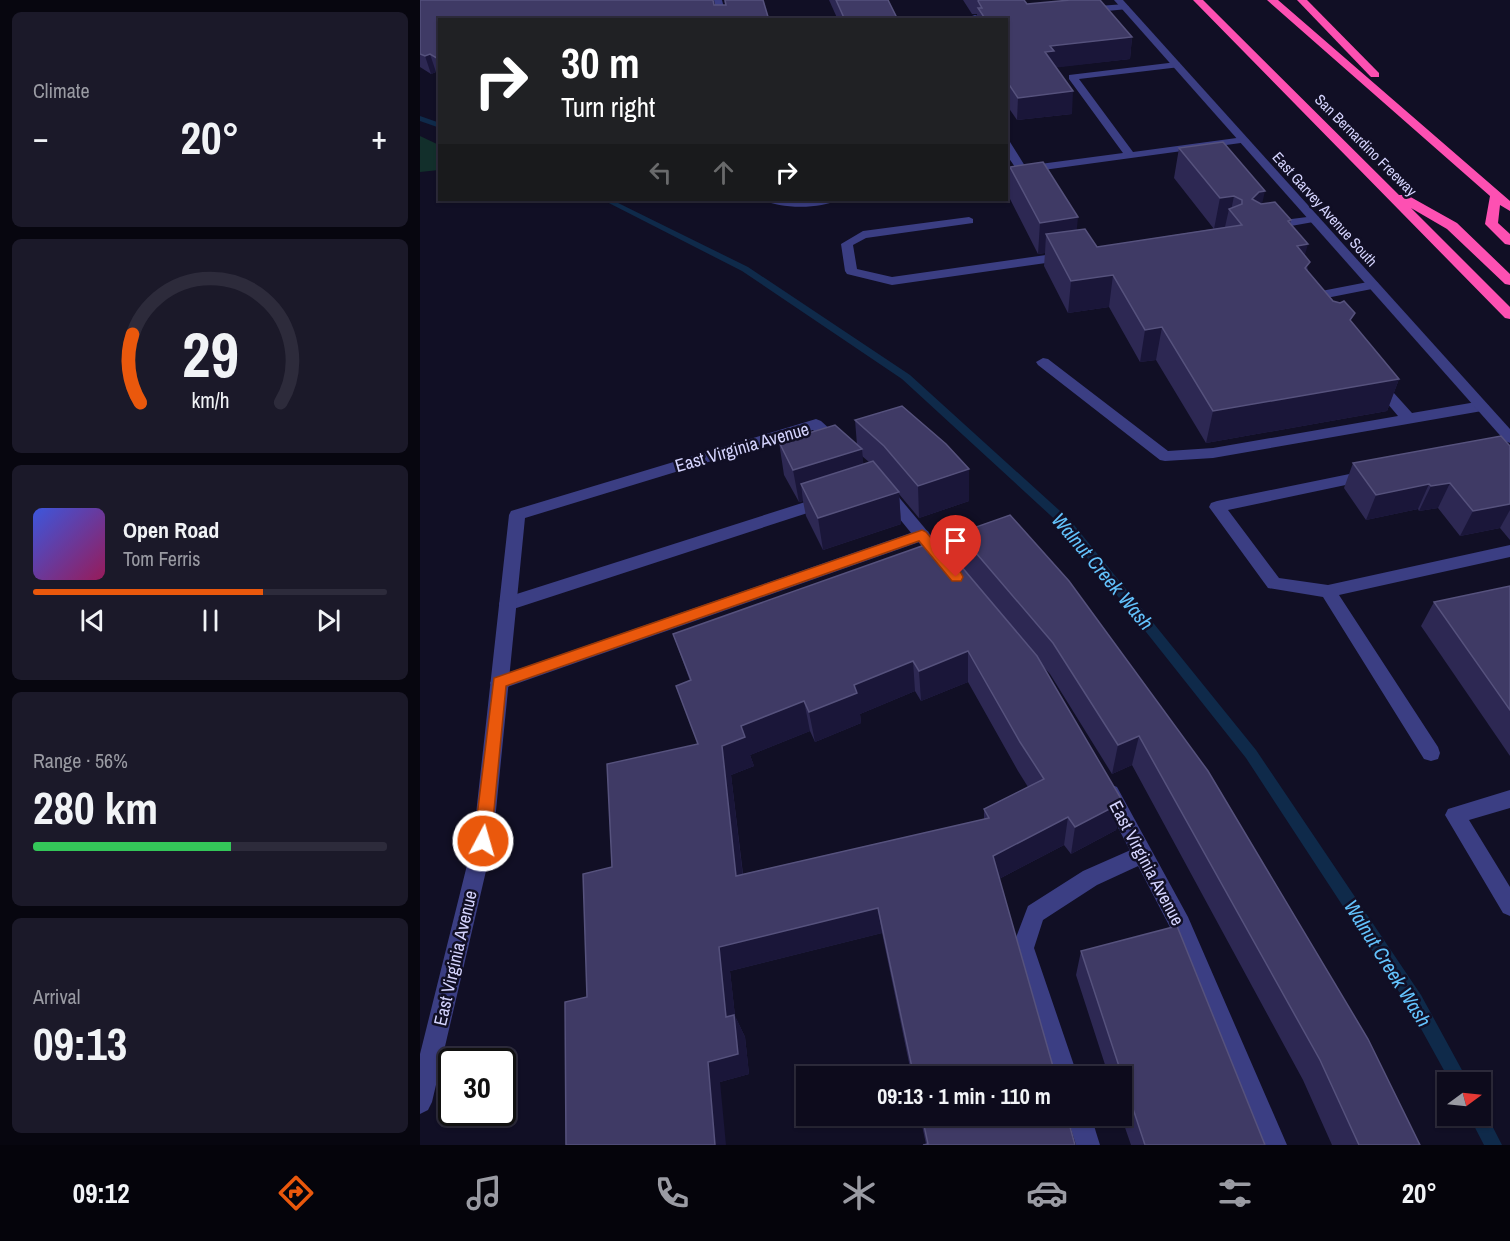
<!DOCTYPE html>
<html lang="en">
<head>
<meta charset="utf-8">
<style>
  :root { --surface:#0d0b1c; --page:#1b1929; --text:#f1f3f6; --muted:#9a9ba3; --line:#2d2b3b; --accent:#ea580c }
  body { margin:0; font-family:"Archivo Narrow",sans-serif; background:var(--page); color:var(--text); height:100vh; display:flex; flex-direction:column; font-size:22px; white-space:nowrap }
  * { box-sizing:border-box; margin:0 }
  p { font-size:20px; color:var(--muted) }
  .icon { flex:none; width:33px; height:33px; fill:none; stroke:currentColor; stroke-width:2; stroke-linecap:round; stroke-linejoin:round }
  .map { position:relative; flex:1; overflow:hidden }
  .drawer { display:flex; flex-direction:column; gap:12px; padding:12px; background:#07060f; width:420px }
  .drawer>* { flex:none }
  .banner { position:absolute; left:18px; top:18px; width:570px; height:183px; border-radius:0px; box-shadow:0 2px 4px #0004,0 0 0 2px var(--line); background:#202124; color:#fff; overflow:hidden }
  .needle { width:39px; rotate:75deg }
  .buttons { position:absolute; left:1017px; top:1072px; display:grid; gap:12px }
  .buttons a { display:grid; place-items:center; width:54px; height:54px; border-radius:0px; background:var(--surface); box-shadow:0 2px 4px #0004,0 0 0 2px var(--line); font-size:30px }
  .speed { position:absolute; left:18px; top:1048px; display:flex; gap:12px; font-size:30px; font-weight:700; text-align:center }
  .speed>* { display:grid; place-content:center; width:78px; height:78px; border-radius:50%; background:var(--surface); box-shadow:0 2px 4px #0004,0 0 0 2px var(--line); line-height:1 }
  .speed .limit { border:3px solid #111; border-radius:9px; background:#fff; color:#111 }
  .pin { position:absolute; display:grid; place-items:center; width:51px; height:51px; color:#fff; margin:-62px -26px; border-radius:50% 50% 50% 0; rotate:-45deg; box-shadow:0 0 6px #0007 }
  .pin .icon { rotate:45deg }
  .me { position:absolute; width:66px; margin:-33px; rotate:6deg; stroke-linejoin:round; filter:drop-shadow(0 0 4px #0008) }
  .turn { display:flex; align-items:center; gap:21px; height:126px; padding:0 24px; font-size:27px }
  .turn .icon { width:78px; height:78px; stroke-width:2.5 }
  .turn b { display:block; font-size:42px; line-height:51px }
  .lanes { display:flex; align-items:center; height:57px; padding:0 24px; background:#0003; justify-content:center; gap:30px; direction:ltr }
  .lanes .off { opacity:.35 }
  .big { font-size:45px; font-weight:700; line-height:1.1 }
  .drawer .widget { flex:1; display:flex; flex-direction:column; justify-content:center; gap:9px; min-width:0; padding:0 21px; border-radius:9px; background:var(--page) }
  .drawer .dial { align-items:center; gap:0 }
  .dial svg { height:156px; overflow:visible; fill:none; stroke:var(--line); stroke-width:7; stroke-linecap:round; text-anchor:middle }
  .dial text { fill:var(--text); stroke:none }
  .song { display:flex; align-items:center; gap:18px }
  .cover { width:72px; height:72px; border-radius:9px; background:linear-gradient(135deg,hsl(230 70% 55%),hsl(330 70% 35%)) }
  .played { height:6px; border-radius:3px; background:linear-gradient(90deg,var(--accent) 65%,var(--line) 65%) }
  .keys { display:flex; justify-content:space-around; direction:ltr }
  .heat { display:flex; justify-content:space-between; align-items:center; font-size:33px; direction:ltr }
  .charge { height:9px; border-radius:4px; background:linear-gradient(90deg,#34c759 56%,var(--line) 0) }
  .trip { position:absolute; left:376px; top:1066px; width:336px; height:60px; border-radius:0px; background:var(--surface); box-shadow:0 2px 4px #0004,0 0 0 2px var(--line); font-weight:700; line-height:60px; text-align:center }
  .tabs { display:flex; height:96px; justify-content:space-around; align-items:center; background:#05040b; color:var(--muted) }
  .tabs .icon { width:42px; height:42px }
  .tabs .current { color:var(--accent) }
  .tabs b { font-size:27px; color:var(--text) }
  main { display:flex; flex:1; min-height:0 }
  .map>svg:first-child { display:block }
  .green { fill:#122f2b }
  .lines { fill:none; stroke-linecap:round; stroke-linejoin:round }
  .stream { fill:#0f2a4a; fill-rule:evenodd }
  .service { fill:#3b3e83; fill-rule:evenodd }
  .minor { fill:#3b3e83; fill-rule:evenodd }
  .tertiary { fill:#3b3e83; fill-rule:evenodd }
  .motorway { fill:#fd50b2; fill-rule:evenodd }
  .wall { fill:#2d2853; fill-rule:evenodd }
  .shaded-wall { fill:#1a1639 }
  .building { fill:#3f3a65; stroke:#56527d; stroke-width:1.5; fill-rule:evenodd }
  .route { fill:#ea580c; stroke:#983908; stroke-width:1.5 }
  .labels { text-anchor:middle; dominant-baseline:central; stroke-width:5; stroke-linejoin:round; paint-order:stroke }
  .far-street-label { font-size:15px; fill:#d5d4fe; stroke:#110f25 }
  .street-label { font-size:18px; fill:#d5d4fe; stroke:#110f25 }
  .water-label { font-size:20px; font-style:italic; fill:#63c3fd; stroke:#110f25 }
</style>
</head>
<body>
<main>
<section class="drawer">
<div class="widget"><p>Climate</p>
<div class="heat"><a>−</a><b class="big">20°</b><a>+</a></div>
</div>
<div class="widget dial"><svg viewBox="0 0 100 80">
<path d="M14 69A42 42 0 1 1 86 69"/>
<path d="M14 69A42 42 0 0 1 10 34" stroke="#ea580c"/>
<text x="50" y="56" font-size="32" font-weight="700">29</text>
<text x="50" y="72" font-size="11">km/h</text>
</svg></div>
<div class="widget">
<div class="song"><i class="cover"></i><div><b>Open Road</b><p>Tom Ferris</p></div></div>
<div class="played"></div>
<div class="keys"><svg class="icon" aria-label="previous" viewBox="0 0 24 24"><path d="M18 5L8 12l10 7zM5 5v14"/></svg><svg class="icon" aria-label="pause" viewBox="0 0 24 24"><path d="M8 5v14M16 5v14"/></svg><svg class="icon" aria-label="next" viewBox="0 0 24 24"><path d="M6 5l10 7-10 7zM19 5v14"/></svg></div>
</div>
<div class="widget"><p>Range · 56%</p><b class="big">280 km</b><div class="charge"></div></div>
<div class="widget"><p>Arrival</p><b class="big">09:13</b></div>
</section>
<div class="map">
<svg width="1090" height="1145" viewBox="0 0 1090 1145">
  <rect width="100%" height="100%" fill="#110f25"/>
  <polygon class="green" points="0,136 19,145 19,170 0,172"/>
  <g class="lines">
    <g class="stream">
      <polygon points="0,116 20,123 20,128 0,121"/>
      <polygon points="183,200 192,200 328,267 490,375 650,520 836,750 1001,995 1049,1083 1031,1083 989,1007 826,758 642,526 482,379 322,271"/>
      <polygon points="1060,1108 1064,1110 1082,1145 1064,1145 1049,1116 1060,1116"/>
    </g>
    <g class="service">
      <polygon points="294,0 302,0 307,20 298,20"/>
      <polygon points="705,4 709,7 708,9 665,13 661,10 665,7"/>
      <polygon points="555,15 558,16 558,20 540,20"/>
      <polygon points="757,62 760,63 760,67 659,79 713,152 824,137 829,140 828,142 586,175 586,169 595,167 586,154 586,141 590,142 605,166 703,153 649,79 649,75"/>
      <path d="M 345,200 L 416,200 C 404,209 357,209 345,200 Z"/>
      <polygon points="895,216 899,217 899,221 848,230 842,226 848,222"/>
      <polygon points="549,217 553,219 553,223 446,238 433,245 437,269 472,277 647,252 653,256 647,260 472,285 427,274 425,271 421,244 443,231"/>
      <polygon points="953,281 957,282 959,285 957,288 886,302 880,298 886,294"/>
      <polygon points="623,358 628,359 748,451 793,448 978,416 951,384 958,380 963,381 992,413 1062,401 1069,406 1062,411 793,458 745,461 740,460 618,365 616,362"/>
      <polygon points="949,470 957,475 954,479 808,510 859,578 908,585 1090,545 1090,557 919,595 1018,747 1020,753 1018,759 1011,761 1004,759 903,597 848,588 789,507 791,503 797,501"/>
      <polygon points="404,496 409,498 412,502 409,506 87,611 81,609 79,604 81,599"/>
      <polygon points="502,529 508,531 510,535 508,539 79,690 73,688 70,683 73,678"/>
      <polygon points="1090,790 1090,808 1049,820 1090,887 1090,916 1083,913 1025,815 1028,809"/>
      <polygon points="722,845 729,847 732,854 729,861 677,885 623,920 614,948 658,1077 634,1077 592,948 608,906 663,871"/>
      <polygon points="647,1116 671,1116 680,1145 656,1145"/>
    </g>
    <g class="minor">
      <polygon points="396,419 401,421 423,441 425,445 423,449 413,449 393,430 105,518 73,841 12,1102 8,1110 0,1114 0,1054 53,841 89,515 91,511"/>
      <polygon points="467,488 472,489 529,557 531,561 529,565 517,565 462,497 459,493 462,489"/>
      <polygon points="690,784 697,787 768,917 867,1145 843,1145 752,931 680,793 683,787"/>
    </g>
    <polygon class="tertiary" points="694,0 703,0 1090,429 1090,443 1085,441"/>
    <g class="motorway">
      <polygon points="773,0 783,0 979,195 987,195 1037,223 1090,274 1090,285 1085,284 1027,229 991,208 1090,307 1090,319 1085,318"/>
      <polygon points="847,0 858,0 1090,201 1090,211 1080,205 1078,223 1090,234 1090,245 1085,244 1065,224 1070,196"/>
      <polygon points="877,0 887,0 959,73 959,77 951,77"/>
    </g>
  </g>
  <g class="wall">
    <polygon points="0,0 294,5 305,5 304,0 343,0 349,20 20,20 20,74 16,72 11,74 0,67"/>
    <polygon points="409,0 468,0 478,20 418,20"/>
    <polygon points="543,0 604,0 607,4 712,37 710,59 636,67 652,114 597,120 586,104 586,20 557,20 557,14 552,14"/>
    <polygon points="759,148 843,204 871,220 870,224 885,255 888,271 979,379 967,411 786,443 736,360 720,362 689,307 648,313 624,266 625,253 618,254 589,197 590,167 657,230 677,247 805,227 794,229 754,178"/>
    <path d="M 435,420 L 549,469 L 549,501 L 499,518 L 479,494 L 481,524 L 403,550 L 386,516 L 383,501 L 379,502 L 364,475 L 359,442 L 437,445 ZM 442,456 L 449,462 L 443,464 Z"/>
    <polygon points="1090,446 1090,540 1080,528 1040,536 1018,508 999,511 998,509 946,520 924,488 933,463"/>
    <path d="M 590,515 L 1000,1145 L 912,1145 L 883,1080 L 712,765 L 692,774 L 630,674 L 621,664 L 703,802 L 696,830 L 651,854 L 644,845 L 579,879 L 636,1077 L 492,1077 L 462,933 L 310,971 L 315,1016 L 325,1037 L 329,1074 L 300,1082 L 167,997 L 192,867 L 277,744 L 270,681 L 253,634 L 539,563 L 539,533 ZM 548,682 L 598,771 L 608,787 L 564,809 L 564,819 L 323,874 L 311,775 L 334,766 L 330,755 L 390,731 L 395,742 L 441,723 L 440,714 L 495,691 L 501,701 Z"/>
    <polygon points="1090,586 1090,756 1001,626 1014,602"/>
    <polygon points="661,951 845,1145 711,1145 701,1116 702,1077 689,1077 656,975"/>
    <polygon points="500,1116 647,1116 506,1144"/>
  </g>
  <g class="shaded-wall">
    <polygon points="712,37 710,59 633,68 625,52 630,46"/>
    <polygon points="10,54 16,72 11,74 5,56"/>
    <polygon points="653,91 652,114 597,120 598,98"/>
    <polygon points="845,191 838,222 832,199 839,192"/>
    <polygon points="814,196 811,211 809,209 805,227 794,229 800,198"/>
    <polygon points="658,217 655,249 626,234 625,253 618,254 620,223"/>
    <polygon points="888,244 879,276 877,246"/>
    <polygon points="693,275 689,307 648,313 651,281"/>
    <polygon points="742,327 736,360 720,362 725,330"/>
    <polygon points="979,379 967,411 786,443 793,411"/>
    <polygon points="442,449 445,481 381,484 383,501 379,502 373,470"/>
    <polygon points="549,469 549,501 499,518 498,486"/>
    <polygon points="1030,483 1018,508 999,511 1011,486"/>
    <polygon points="1009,484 998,509 946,520 956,495"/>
    <polygon points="479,492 481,524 403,550 398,518"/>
    <polygon points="1090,504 1090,510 1080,528 1040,536 1053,511"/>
    <polygon points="548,651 548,682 501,701 499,671"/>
    <polygon points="493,661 495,691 440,714 441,723 395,742 389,712 434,685"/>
    <polygon points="384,701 390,731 330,755 334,766 311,775 326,902 316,876 302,746 321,726"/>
    <polygon points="719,736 712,765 692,774 698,745"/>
    <polygon points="703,802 696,830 651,854 655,827"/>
    <polygon points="648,817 644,845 571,883 573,856"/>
    <polygon points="458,908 462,933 310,971 315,1016 325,1037 329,1074 300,1082 306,1145 295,1145 288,1062 299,947"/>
  </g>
  <g class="building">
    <polygon points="0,0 293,0 294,5 306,5 305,0 343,0 349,20 20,20 20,60 10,54 5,56 0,54"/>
    <polygon points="416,0 468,0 478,20 425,20"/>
    <polygon points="559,0 604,0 607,4 650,0 680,0 712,37 630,46 634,51 625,52 653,91 598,98 586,80 586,20 566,20 558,8 562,8 558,1"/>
    <polygon points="803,142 845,191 839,192 832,199 841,204 855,202 871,220 868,221 888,244 877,246 890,262 885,268 913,301 920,303 924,301 935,313 930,320 979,379 793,411 742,327 725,330 693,275 651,281 626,234 665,229 677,247 822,225 809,209 822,204 822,200 814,196 800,198 759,148"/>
    <polygon points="623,162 658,217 620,223 590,167"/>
    <polygon points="482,406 526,444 549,469 498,486 464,446 435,420"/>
    <polygon points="415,425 442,449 373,470 359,442"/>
    <polygon points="1081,436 1090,446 1090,504 1053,511 1030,483 1011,486 1009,484 956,495 933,463"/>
    <polygon points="453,461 479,492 398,518 381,484"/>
    <polygon points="590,515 649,581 788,771 948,1039 1000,1145 939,1145 900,1060 719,736 698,745 633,643 539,533"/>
    <path d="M 519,540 L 617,656 L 703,802 L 655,827 L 648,817 L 573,856 L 636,1077 L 494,1077 L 458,908 L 299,947 L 306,1017 L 314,1015 L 318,1054 L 288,1062 L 295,1145 L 146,1145 L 145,1002 L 167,997 L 163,874 L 192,867 L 187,764 L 278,744 L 256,686 L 271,680 L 253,634 ZM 548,651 L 600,742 L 624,779 L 564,809 L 569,818 L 316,876 L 302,746 L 325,737 L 321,726 L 384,701 L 389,712 L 437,693 L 434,685 L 493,661 L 499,671 Z"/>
    <polygon points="1090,586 1090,710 1014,602"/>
    <polygon points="757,926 845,1145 725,1145 661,951"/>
    <polygon points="502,1116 647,1116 655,1145 503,1145 508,1144"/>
  </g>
  <polygon class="route" points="502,530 506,532 541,573 543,577 541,581 532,581 499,541 86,686 71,841 68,847 63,849 57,847 54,841 74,678"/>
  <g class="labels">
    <g class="far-street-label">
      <text transform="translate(946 145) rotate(45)">San Bernardino Freeway</text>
      <text transform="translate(905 209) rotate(48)">East Garvey Avenue South</text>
    </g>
    <g class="street-label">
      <text transform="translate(322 447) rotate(-16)">East Virginia Avenue</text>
      <text transform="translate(727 863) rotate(62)">East Virginia Avenue</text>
      <text transform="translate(35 958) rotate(-77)">East Virginia Avenue</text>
    </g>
    <g class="water-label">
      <text transform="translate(683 571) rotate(50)">Walnut Creek Wash</text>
      <text transform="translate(968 963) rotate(58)">Walnut Creek Wash</text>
    </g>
  </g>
</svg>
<div class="buttons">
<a><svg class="needle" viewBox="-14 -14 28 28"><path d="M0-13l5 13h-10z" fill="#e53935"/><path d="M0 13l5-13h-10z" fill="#9a9ba3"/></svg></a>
</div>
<div class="speed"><div class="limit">30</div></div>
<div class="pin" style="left:536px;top:577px;background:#d93025"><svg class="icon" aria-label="arrive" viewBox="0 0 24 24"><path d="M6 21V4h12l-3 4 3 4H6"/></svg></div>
<svg class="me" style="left:63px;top:841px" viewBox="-20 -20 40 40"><circle r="17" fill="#ea580c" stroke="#fff" stroke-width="3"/><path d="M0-11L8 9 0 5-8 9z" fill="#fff"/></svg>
<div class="trip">09:13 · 1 min · 110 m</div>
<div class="banner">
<div class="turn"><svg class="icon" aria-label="right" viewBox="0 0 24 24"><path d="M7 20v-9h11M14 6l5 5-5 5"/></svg><div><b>30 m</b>Turn right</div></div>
<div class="lanes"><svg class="icon off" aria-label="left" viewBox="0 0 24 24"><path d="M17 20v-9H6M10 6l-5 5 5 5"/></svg><svg class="icon off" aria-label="ahead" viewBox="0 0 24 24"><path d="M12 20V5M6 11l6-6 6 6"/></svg><svg class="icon" aria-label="right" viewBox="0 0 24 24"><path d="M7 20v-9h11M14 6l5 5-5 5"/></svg></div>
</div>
</div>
</main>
<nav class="tabs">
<b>09:12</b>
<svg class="icon current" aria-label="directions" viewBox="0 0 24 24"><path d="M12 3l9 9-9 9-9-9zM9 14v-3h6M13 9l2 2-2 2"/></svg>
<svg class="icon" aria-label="music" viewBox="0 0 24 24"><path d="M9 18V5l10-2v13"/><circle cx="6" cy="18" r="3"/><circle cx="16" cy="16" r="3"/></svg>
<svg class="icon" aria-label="phone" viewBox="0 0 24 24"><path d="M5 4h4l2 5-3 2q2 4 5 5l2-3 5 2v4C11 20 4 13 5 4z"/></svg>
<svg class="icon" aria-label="climate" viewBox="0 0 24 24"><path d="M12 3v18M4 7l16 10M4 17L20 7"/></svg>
<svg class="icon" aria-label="car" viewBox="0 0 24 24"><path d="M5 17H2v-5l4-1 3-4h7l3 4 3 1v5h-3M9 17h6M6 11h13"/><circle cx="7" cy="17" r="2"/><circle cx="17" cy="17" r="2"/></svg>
<svg class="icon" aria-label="filters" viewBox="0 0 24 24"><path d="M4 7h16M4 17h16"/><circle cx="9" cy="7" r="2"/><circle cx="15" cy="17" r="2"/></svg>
<b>20°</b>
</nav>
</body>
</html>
